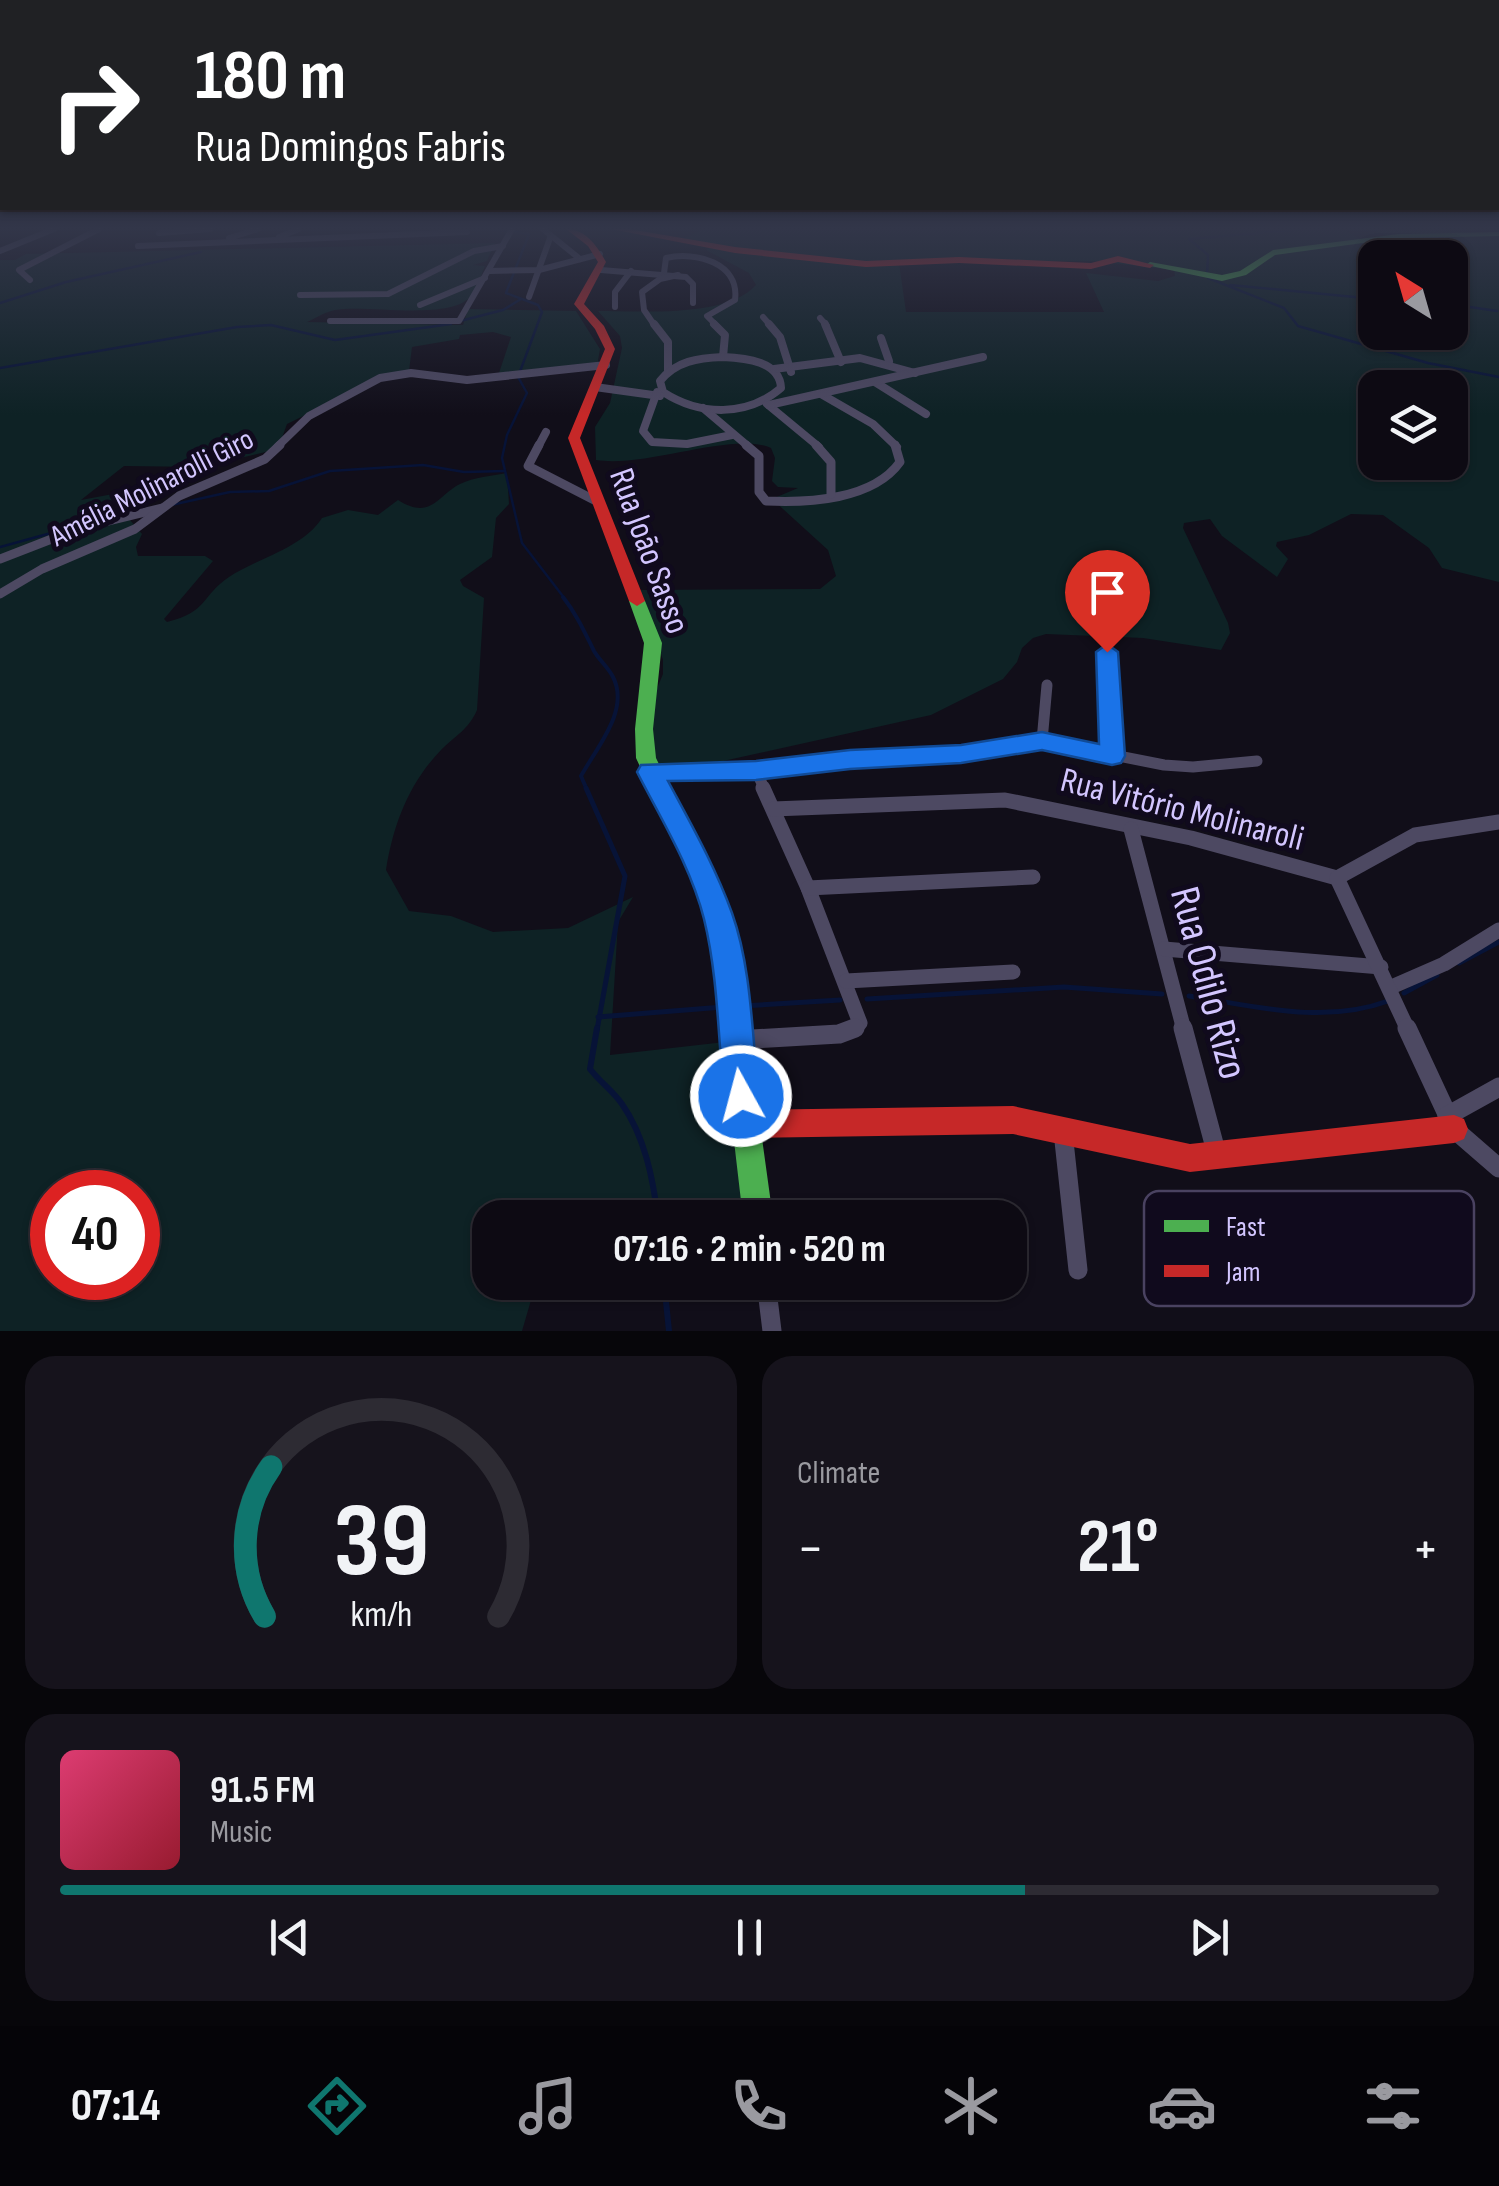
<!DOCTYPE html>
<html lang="en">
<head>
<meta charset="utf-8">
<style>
  :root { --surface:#0d0a13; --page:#16131c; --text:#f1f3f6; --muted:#9a9aa0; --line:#2d2b33; --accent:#0f766e }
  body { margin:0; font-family:"Sofia Sans Condensed",sans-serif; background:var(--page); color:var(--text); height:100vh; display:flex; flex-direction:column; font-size:38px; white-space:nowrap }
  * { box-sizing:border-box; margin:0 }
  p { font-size:32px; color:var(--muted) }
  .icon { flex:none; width:55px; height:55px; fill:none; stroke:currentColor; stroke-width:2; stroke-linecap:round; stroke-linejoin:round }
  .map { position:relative; height:1331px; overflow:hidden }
  .panel { display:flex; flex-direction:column; gap:25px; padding:25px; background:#07060a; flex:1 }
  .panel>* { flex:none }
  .top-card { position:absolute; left:0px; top:0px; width:1500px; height:210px; box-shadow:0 2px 8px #0004,0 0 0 2px var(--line); background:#202124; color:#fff; overflow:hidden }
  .needle { width:65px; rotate:323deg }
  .buttons { position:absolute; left:1358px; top:240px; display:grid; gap:20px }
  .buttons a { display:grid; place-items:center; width:110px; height:110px; border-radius:20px; background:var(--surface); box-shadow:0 2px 8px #0004,0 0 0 2px var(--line); font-size:50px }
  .speed { position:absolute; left:30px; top:1170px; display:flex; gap:20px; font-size:50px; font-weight:700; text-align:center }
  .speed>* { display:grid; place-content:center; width:130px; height:130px; border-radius:50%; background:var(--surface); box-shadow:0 2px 8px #0004,0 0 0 2px var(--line); line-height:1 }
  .speed .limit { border:15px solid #d22; background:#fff; color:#111 }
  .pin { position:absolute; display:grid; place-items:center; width:85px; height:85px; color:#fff; margin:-102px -42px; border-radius:50% 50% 50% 0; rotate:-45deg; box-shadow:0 0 10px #0007 }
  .pin .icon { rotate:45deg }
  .me { position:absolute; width:110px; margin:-55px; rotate:353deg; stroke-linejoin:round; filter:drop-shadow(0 0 8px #0008) }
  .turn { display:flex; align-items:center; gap:35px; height:210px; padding:0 30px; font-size:45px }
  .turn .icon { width:130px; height:130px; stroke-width:2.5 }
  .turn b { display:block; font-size:70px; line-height:85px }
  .big { font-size:75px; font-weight:700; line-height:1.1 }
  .panel .card { flex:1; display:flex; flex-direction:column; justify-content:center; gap:15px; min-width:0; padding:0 35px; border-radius:30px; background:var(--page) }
  .panel .dial { align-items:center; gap:0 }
  .dial svg { height:260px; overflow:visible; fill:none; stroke:var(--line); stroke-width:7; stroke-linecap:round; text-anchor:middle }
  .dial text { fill:var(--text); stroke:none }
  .song { display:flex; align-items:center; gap:30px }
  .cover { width:120px; height:120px; border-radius:15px; background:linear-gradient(135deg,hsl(340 70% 55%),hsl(350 70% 35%)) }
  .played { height:10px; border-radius:5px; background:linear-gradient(90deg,var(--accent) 70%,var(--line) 70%) }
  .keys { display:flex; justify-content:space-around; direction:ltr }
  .heat { display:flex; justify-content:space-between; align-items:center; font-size:55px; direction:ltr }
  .panel .tiles { flex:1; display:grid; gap:25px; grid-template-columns:1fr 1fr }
  .card:last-child { grid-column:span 2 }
  .trip { position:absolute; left:472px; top:1200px; width:555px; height:100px; border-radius:30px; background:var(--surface); box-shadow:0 2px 8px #0004,0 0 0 2px var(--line); font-weight:700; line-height:100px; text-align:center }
  .dock { display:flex; height:160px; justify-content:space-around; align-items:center; background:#050408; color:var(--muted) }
  .dock .icon { width:70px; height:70px }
  .dock .active { color:var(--accent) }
  .dock b { font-size:45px; color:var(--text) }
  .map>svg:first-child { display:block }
  .green { fill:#0e2225; fill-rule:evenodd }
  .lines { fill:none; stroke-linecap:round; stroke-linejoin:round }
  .stream-far3 { stroke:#071337; stroke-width:2.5 }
  .stream-far2 { stroke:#071337; stroke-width:4 }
  .stream-far1 { stroke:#071337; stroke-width:5 }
  .stream { stroke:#071337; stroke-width:6 }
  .street-far5 { stroke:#4d4962; stroke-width:6 }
  .street-far4 { stroke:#4d4962; stroke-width:8 }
  .street-far3 { stroke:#4d4962; stroke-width:9 }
  .street-far2 { stroke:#4d4962; stroke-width:11 }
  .street-far1 { stroke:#4d4962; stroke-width:15 }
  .street { stroke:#4d4962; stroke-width:19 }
  .fast { fill:#4caf50; fill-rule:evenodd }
  .jam { fill:#c62828; fill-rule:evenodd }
  .route { fill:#1a73e8; stroke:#114b97; stroke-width:2.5 }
  .labels { text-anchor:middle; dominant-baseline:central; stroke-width:10; stroke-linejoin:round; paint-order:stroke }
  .far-street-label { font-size:30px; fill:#d3c6ff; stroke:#100a1d }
  .street-label { font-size:35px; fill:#d3c6ff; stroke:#100a1d }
  .near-street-label { font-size:42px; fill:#d3c6ff; stroke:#100a1d }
  .key { fill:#100a1d; stroke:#4a4261; stroke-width:2.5 }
  .key-label { font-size:28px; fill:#d3c6ff }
</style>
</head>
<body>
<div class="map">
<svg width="1499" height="1331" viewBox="0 0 1499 1331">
  <rect width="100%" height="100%" fill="#110e19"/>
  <g class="green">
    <path d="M 703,229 L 1342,229 C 1367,240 1368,254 1404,243 L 1371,229 L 1499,233 L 1499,582 L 1442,568 L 1429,548 L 1383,515 L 1351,514 L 1309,535 L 1277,542 L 1276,546 L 1288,559 L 1277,577 L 1222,536 L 1210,519 L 1184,523 L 1183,528 L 1228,623 L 1230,633 L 1221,650 L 1143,638 L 1046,634 L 1033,638 L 1022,648 L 1017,662 L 1003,679 L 931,715 L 687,769 L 660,768 L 652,754 L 651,703 L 663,674 L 663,660 L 640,590 L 820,589 L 836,576 L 828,550 L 772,499 L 798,488 L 778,487 L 772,481 L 775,458 L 771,448 C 733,431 647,468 596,460 L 595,427 L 610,403 L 622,348 L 620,336 L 598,311 C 640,311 727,318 756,285 L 749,273 L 706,250 L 710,247 L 681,240 ZM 1375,258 L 1450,258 L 1450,332 L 1375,332 ZM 981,261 L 1094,261 L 1174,270 L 1175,276 L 1158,281 L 1086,273 L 1104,312 L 906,312 L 899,263 ZM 1375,388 L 1450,388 L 1450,462 L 1375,462 Z"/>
    <path d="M 495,243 L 487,261 L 473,265 L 485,266 C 481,275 478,287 472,295 C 452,322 367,304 335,310 C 325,312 316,318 307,322 L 463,325 L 468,309 L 576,311 L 600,349 L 597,366 C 574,362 526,373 498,376 L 511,337 L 493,332 L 460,335 L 459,339 L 412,347 L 409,371 L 387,375 L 287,424 L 278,449 L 203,467 L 124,466 L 81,500 L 113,494 L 131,497 L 136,504 L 130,520 L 142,534 L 136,547 L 138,556 L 205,556 L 213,561 L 164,619 L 167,622 C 208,612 201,596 229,577 C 258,558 303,548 322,518 L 348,510 L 378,515 L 398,500 C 431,521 438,495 460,484 C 474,477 492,476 507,473 L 509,504 L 496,518 L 492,557 L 460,580 L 463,586 L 484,598 L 477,710 C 469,729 455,736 441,750 C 409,783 393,825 386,870 L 409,911 L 451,916 L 493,932 L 568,928 L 633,897 L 618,922 L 610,1055 L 725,1042 L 743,1217 L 490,1218 L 490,1282 L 536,1283 L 522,1331 L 0,1331 L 0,260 L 15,260 L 26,254 ZM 52,1192 L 138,1192 L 138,1278 L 52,1278 Z"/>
  </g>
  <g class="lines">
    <g class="stream-far3">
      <polyline points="495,229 529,234 506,293 538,305 542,312 518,377 527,393 507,435 502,458 522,543 565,599"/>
      <polyline points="1207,275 1208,255 1189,239 1302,229"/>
      <polyline points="1208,278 1284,308 1298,326 1428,363 1499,377"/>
      <polyline points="1230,285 1375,299"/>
      <polyline points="0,303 66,282 201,252"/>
      <polyline points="1450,304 1497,311"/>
      <polyline points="460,321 503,310 521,299"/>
      <polyline points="0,368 237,327 271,325 335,340 451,324"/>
      <polyline points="171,505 230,492 269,491 330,471 423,465 464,472 505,471"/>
      <polyline points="0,547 135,510"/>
    </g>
    <path class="stream-far2" d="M 563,597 C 577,615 584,631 594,651 C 599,660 608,667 613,677 C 630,710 597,747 581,776 L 587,790"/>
    <g class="stream-far1">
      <polyline points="586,788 625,876 597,1030"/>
      <polyline points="1459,963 1499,942"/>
      <polyline points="1404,993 1437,975"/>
      <path d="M 1189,996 C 1255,1006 1323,1025 1388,1001"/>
      <polyline points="867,999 1064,987 1162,994"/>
      <polyline points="742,1006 840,1000"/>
      <polyline points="598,1017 723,1007"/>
    </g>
    <g class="stream">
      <path d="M 597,1028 L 590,1069 C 600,1082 613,1091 622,1104 C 645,1137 653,1179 658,1218"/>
      <polyline points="664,1282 669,1331"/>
    </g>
    <g class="street-far5">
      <polyline points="543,229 580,259"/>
      <polyline points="159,233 210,229"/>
      <polyline points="279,237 299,229"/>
      <polyline points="229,238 258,229"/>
      <polyline points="138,246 467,232"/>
      <polyline points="0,251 54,229"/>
      <polyline points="601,270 686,277 693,284 693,303"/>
      <polyline points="489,271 539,270 600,254"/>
      <path d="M 664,273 L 666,258 C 696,251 740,263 735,300 L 707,316 L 717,326"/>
      <polyline points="30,280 19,270 99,229"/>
      <polyline points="300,295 388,294 474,251 503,246"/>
      <polyline points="529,297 550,238"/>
      <polyline points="420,305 485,278"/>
      <polyline points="615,307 615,292 631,271"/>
      <polyline points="763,317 771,326"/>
      <polyline points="820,318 827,326"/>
      <polyline points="330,321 459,321 512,229"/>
      <polyline points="655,326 644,310 642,292 660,279 678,275"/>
    </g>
    <g class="street-far4">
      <polyline points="654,324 668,342 668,371"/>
      <polyline points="714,324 725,335 723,357"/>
      <polyline points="769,324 780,337 791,372"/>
      <polyline points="825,324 841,362"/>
      <polyline points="881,338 889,361"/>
      <path d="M 723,357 C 745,358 780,361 781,388 C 747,417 700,416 663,392 L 660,381 C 676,361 698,358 723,357 Z"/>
      <polyline points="774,369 860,358 915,373"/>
      <polyline points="875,382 926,414"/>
      <polyline points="595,387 660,396"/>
      <polyline points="657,392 643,431 652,442 687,444 732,435"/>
      <polyline points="821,394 873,424 897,447"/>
      <polyline points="767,404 819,447"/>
      <polyline points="769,405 983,357"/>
      <polyline points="703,408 749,447"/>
      <polyline points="277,447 309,416 380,378 411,373 467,380 606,365"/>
      <polyline points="538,447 546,432"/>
    </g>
    <g class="street-far3">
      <polyline points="539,445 528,466 600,503"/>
      <path d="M 746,445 L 759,456 L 759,492 L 766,501 C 808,503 873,500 900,462 L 895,445"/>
      <polyline points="816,445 831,462 831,494"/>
      <polyline points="0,559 80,528 162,508"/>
      <polyline points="0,594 42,569 135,529 179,496 265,459 280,445"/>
    </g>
    <g class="street-far2">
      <polyline points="1107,652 1113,756"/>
      <polyline points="1042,741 1047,685"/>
      <polyline points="650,771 756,771 850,760 961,754 1042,741 1164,765 1193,767 1257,761"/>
      <polyline points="756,771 765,790"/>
    </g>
    <g class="street-far1">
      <polyline points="763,788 808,888 860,1023 852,1030"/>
      <polyline points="773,809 1005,800 1191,838 1337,878"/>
      <polyline points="1131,829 1184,1030"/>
      <polyline points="808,888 1033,877"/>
      <polyline points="1164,949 1381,967"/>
      <polyline points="846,981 1013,972"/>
      <polyline points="1389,988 1444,964 1499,930"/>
      <polyline points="1408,1030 1337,878 1415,835 1499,822"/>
    </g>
    <g class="street">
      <polyline points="1183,1028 1217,1155"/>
      <polyline points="1407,1028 1454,1129 1499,1168"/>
      <polyline points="736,1040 839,1034 855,1028"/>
      <polyline points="1447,1116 1499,1087"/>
      <polyline points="1063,1132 1078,1270"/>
      <polyline points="766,1282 772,1331"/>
    </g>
    <g class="fast">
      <polygon points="1499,232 1499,236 1399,238 1275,255 1246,275 1222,281 1146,265 1150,262 1222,275 1240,271 1273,250 1399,234"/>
      <polygon points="637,596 645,601 662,643 653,729 656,758 710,869 734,935 773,1218 743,1218 710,935 688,869 636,758 635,729 644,643 629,601"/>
    </g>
    <g class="jam">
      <path d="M 566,229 C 586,229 597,246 606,262 L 584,304 L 604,326 L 615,349 L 580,438 L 645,601 L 637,606 L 629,601 L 568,438 L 605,349 L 595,329 L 574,304 L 598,262 L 588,246 Z"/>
      <polygon points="611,229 629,229 735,247 866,261 959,257 1091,263 1118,256 1154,265 1150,268 1118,262 1091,269 959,263 866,267 735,253"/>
      <polygon points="1013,1106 1190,1144 1454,1115 1464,1119 1468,1129 1464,1139 1454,1143 1190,1172 1013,1134 745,1138 735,1134 731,1124 735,1114 745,1110"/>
    </g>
  </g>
  <linearGradient id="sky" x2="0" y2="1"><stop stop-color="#09080e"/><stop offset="0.55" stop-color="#323649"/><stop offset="1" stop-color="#323649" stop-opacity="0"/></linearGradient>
  <rect width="1499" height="415" fill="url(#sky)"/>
  <path class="route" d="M 1107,644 L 1118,652 L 1125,756 L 1121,763 L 1112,765 L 1042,750 L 961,763 L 850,769 L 756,780 L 668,781 C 691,824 715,866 732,913 C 752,969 752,1037 759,1096 L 754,1108 L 741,1113 L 729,1108 L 724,1096 C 718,1037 718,976 704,919 C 691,867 661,819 637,772 L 641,765 L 756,761 L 850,750 L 961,745 L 1042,732 L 1099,744 L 1096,652 Z"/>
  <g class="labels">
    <g class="far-street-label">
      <text transform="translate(152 488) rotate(-27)">Amélia Molinarolli Giro</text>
    </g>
    <g class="street-label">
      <text transform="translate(649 551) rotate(70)">Rua João Sasso</text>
      <text transform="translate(1182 810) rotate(14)">Rua Vitório Molinaroli</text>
    </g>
    <g class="near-street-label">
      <text transform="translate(1208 983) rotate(75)">Rua Odilo Rizo</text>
    </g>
  </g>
  <rect x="1144" y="1191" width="330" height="115" rx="15" class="key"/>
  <rect x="1164" y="1220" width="45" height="12" fill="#4caf50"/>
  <rect x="1164" y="1265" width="45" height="12" fill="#c62828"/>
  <g class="key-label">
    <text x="1226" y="1236">Fast</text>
    <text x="1226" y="1281">Jam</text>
  </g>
</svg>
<div class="buttons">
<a><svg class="needle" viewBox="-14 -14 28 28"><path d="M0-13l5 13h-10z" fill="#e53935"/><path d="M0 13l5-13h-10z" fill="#9a9aa0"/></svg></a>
<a><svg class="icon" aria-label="layers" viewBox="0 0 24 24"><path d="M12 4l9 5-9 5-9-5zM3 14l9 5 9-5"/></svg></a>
</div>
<div class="speed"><div class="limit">40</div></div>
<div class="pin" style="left:1107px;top:652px;background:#d93025"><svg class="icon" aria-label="arrive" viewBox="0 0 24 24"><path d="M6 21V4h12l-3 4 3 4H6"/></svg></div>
<svg class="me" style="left:741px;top:1096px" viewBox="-20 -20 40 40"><circle r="17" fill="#1a73e8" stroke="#fff" stroke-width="3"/><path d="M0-11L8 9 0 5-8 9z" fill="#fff"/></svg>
<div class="trip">07:16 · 2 min · 520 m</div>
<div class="top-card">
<div class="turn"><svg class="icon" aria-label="right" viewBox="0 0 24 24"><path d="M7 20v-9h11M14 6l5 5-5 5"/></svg><div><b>180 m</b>Rua Domingos Fabris</div></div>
</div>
</div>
<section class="panel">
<div class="tiles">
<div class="card dial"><svg viewBox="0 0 100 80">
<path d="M14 69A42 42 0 1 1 86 69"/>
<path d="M14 69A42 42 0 0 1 16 23" stroke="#0f766e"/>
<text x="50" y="56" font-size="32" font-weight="700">39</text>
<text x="50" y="72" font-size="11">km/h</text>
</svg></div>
<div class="card"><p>Climate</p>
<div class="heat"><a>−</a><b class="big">21°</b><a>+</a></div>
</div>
<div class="card">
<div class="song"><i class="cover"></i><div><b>91.5 FM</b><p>Music</p></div></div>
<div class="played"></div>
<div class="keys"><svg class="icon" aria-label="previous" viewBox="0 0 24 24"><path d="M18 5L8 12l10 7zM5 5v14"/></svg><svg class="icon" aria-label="pause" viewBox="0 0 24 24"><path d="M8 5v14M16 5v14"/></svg><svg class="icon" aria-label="next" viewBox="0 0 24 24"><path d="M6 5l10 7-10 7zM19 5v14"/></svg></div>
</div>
</div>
</section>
<nav class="dock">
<b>07:14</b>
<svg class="icon active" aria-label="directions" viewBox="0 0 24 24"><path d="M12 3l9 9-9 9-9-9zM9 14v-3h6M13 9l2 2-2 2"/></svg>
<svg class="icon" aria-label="music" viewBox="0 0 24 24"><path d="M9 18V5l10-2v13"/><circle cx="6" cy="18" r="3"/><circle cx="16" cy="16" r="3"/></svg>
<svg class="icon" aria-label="phone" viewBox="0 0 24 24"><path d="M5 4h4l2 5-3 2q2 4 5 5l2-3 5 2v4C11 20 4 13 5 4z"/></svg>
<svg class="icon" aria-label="climate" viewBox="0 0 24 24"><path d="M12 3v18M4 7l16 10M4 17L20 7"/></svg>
<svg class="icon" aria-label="car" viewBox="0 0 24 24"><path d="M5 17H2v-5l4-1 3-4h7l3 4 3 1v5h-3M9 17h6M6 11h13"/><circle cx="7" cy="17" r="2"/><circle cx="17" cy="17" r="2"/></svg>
<svg class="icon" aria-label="filters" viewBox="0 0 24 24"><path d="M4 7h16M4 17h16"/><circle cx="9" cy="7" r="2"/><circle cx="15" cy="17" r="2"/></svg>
</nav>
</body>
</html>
